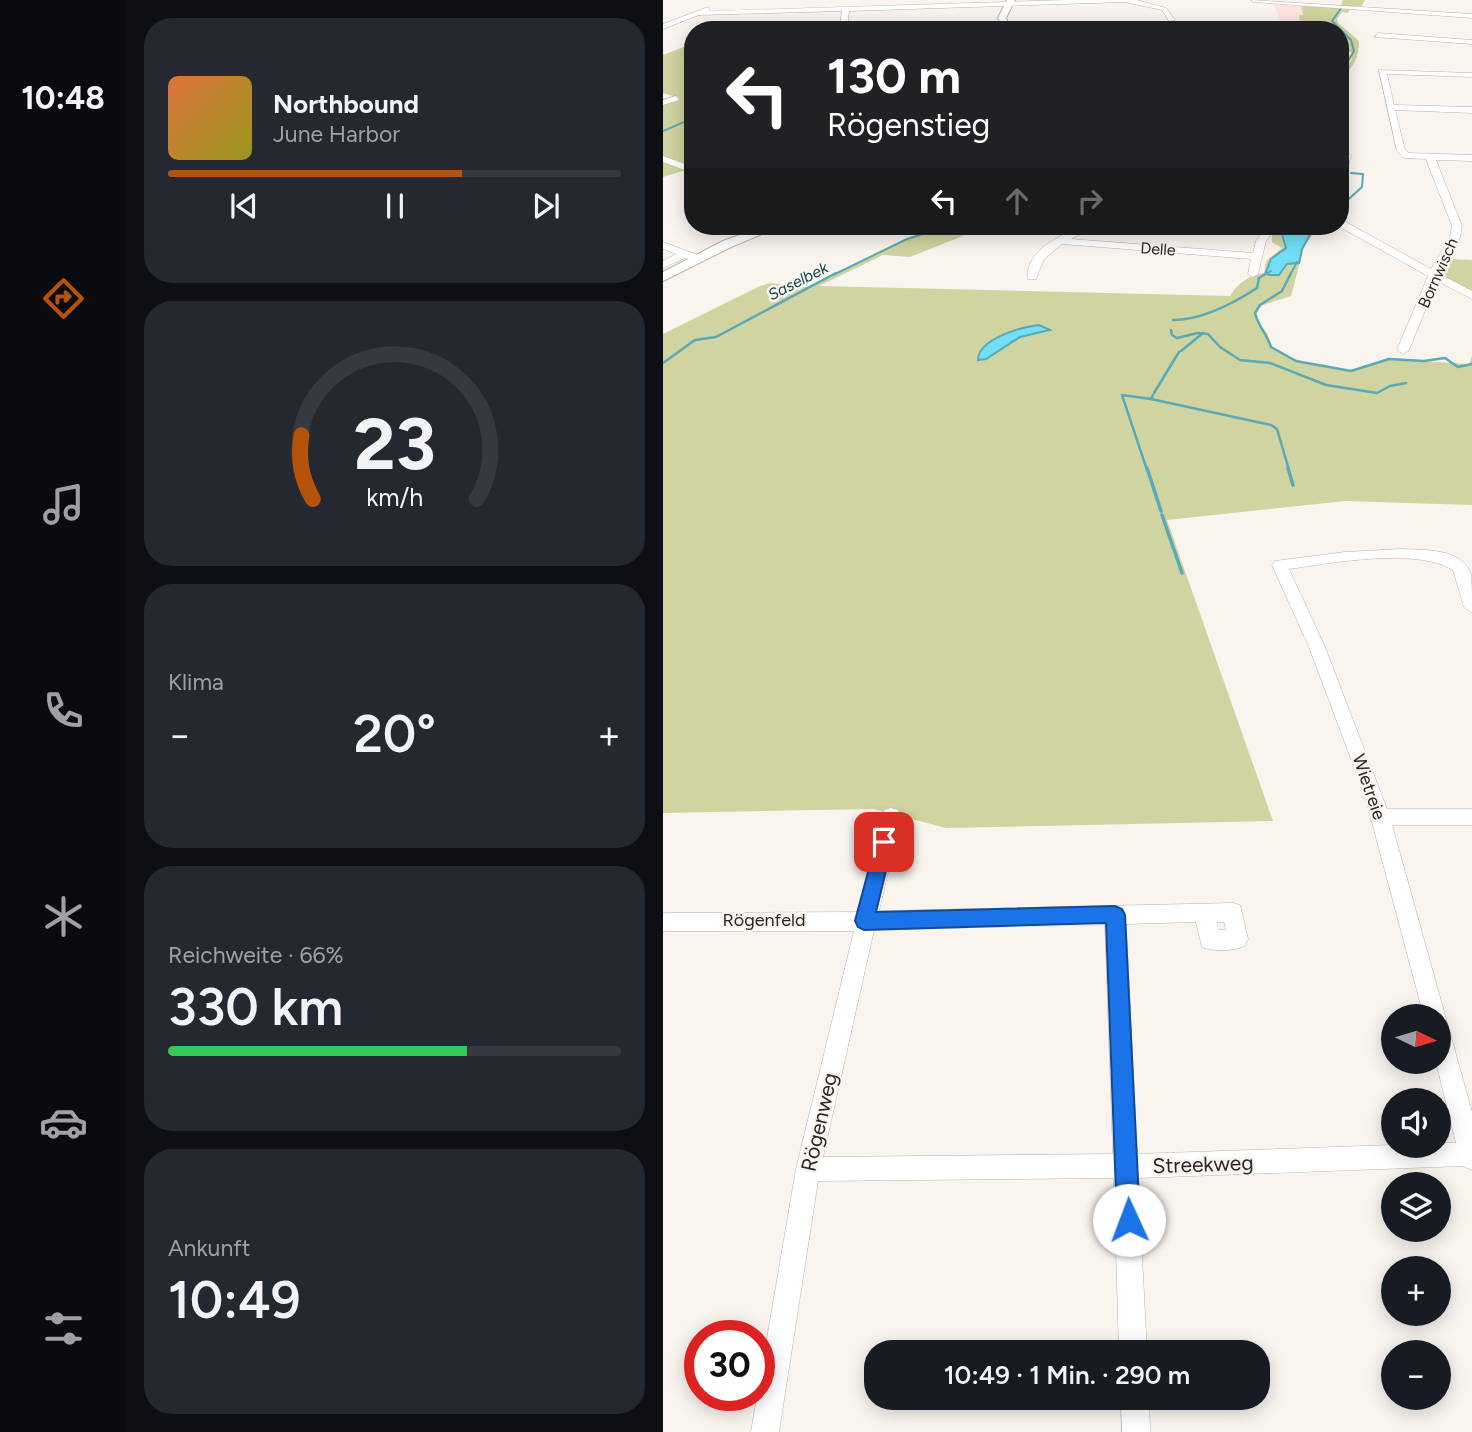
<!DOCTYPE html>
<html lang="de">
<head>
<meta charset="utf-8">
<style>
  :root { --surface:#171b24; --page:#242831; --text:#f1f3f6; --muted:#9ea1a6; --line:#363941; --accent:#b45309 }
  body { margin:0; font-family:Figtree,sans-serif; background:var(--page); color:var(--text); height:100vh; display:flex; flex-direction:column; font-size:26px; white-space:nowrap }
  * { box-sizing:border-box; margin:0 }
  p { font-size:23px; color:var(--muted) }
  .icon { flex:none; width:38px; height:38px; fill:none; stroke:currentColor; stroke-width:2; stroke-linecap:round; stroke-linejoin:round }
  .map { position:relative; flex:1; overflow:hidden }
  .sheet { display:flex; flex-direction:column; gap:18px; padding:18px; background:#0d0f14; width:537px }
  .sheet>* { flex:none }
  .hud { position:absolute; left:21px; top:21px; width:665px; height:214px; border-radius:28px; box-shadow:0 4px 18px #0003; background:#202124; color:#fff; overflow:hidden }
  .needle { width:46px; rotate:95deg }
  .controls { position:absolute; left:718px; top:1004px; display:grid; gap:14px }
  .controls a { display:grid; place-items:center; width:70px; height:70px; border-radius:50%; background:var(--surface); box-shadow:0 4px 18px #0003; font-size:35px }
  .speed { position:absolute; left:21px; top:1320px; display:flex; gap:14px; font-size:35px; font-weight:700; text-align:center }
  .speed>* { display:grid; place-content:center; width:91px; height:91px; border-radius:50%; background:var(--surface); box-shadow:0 4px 18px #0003; line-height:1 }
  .speed .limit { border:10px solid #d22; background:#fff; color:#111 }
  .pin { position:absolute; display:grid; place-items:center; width:60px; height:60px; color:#fff; margin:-30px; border-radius:14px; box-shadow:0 4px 10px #0006 }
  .me { position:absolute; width:77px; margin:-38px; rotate:358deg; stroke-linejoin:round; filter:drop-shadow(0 0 5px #0008) }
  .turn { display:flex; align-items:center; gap:24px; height:147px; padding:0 28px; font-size:32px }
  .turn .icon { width:91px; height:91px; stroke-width:2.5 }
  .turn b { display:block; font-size:49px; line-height:60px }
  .lanes { display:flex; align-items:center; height:66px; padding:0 28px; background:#0003; justify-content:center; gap:35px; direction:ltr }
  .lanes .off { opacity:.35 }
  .big { font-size:52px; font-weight:600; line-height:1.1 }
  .sheet .tile { flex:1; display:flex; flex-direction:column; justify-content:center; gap:10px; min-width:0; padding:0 24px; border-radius:28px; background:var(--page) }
  .sheet .dial { align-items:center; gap:0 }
  .dial svg { height:182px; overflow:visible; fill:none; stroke:var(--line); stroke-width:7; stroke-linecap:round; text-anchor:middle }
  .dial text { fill:var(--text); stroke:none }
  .song { display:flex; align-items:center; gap:21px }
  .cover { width:84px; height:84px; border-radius:10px; background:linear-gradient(135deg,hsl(20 70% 55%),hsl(60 70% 35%)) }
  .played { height:7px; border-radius:4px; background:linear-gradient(90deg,var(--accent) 65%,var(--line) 65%) }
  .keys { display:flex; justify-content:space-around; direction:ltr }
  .heat { display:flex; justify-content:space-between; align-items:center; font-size:38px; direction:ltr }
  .charge { height:10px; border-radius:5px; background:linear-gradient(90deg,#34c759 66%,var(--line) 0) }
  .trip { position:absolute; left:201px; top:1340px; width:406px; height:70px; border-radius:28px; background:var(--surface); box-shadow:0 4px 18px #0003; font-weight:600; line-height:70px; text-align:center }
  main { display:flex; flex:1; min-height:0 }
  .menu { display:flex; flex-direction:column; width:126px; justify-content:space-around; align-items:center; background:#090b0e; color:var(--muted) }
  .menu .icon { width:49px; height:49px }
  .menu .active { color:var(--accent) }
  .menu b { font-size:32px; color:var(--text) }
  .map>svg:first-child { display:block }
  .education { fill:#ffe4e0 }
  .green { fill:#cfd4a0 }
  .water { fill:#71dff6; stroke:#5ba8b7; stroke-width:2 }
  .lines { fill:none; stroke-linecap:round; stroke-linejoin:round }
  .stream-far2 { stroke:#5ba8b7; stroke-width:2 }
  .stream-far1 { stroke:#5ba8b7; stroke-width:2.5 }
  .stream { stroke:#5ba8b7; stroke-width:3.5 }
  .minor-casing { stroke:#b7b2ad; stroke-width:1 }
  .major-casing { stroke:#b7b2ad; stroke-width:2 }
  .minor { fill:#fff; fill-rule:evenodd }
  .major { fill:#fff; fill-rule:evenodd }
  .route { fill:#1a73e8; stroke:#114b97; stroke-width:2 }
  .labels { text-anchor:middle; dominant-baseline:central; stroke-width:5; stroke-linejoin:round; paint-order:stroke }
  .far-street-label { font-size:16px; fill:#292725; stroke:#faf4ef }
  .far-water-label { font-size:16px; font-style:italic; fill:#12454f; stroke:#faf4ef }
  .street-label { font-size:18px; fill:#292725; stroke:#faf4ef }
  .near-street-label { font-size:21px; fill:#292725; stroke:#faf4ef }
</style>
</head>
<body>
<main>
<nav class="menu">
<b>10:48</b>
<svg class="icon active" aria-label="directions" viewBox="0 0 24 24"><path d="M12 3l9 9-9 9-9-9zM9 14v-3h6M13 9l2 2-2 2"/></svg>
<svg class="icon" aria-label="music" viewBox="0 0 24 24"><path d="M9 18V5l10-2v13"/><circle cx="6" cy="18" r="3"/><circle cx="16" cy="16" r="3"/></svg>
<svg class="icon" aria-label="phone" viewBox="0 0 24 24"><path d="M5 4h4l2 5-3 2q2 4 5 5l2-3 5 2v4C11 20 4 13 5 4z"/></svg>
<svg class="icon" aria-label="climate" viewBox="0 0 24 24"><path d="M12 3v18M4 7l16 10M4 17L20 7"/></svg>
<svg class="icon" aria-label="car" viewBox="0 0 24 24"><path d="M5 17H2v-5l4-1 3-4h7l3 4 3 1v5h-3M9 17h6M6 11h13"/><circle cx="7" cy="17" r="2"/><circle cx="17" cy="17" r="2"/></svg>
<svg class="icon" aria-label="filters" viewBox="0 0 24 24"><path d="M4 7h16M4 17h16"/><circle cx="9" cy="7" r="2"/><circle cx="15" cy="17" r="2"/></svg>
</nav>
<section class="sheet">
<div class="tile">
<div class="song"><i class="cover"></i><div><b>Northbound</b><p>June Harbor</p></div></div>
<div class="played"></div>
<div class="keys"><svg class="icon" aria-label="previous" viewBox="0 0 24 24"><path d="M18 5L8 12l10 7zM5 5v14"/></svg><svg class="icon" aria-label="pause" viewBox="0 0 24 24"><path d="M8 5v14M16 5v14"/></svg><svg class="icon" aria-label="next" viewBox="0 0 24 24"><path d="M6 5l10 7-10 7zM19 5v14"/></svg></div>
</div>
<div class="tile dial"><svg viewBox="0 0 100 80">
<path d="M14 69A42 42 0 1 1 86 69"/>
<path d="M14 69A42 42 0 0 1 9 41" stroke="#b45309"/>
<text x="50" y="56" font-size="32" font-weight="700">23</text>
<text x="50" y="72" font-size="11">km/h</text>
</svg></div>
<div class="tile"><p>Klima</p>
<div class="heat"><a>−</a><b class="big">20°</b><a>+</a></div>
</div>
<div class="tile"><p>Reichweite · 66%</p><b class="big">330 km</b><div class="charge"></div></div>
<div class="tile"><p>Ankunft</p><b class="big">10:49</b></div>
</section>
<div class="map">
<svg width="809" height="1432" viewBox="0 0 809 1432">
  <rect width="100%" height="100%" fill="#faf4ef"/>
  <polygon class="education" points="615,3 638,4 647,28 620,28 611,4"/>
  <g class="green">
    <path d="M 680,0 L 702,0 L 699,6 L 689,6 L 685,13 L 679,12 L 674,19 L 675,23 L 696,41 C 696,57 691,68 677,78 L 689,59 L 689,53 L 677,48 L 677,30 L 644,30 L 643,28 L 647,27 L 646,23 L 637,23 L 636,15 L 640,15 L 638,4 L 678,6 Z"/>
    <polygon points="30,39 30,168 0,177 0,105 16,98 0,93 0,55 26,45"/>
    <path d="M 286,226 L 325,226 L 247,257 L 220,255 L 156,286 L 567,296 C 575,283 586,275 601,273 L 603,261 L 619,248 L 609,242 L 609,236 L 616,226 L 625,226 L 621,229 L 623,248 L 608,259 L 603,272 L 620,272 L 624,264 L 636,263 L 639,249 L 651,227 L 655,226 L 641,247 L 628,296 L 597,306 L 592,313 L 595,324 L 604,333 L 608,347 L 633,361 L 688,371 L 726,359 L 806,364 L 809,356 L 809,505 L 682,501 L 504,520 L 610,821 L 283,828 L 211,809 L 0,813 L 0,334 L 97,286 L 107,283 L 144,287 L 247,237 Z"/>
    <polygon points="785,259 809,260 809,293 776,275"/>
  </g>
  <g class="water">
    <polygon points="625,226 652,226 639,249 636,263 624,264 616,275 606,275 603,272 608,259 623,248 619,234"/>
    <path d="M 376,325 L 387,330 L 357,337 L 323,359 L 315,360 C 315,339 358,327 376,325 Z"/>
  </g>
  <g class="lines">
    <g class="stream-far2">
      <polyline points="677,75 691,51 688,40 669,21 679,7"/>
      <polyline points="0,131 30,118"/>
      <polyline points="677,207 699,187 700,174 688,173"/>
      <polyline points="170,275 244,239 286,226"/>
      <polyline points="601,275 608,271"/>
      <polyline points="627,275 634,262"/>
    </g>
    <g class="stream-far1">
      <path d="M 628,273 L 619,291 L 597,305 L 592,313 C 595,326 604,334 608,347 L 633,361 L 688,371 L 726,359 L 761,361 L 782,358 L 795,367 L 809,364"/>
      <path d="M 510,320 C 538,320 571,303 594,288 L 596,278 L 604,273"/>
      <polyline points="508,330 509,335 514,338 535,333 545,334 557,347 577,360 607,363 663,385 714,393 727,386 743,383"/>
      <polyline points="518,351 540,333"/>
      <polyline points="0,363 32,340 53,337 173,273"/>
      <polyline points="491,393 516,352"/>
      <polyline points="490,395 488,399 608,425 614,429 626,470"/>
      <polyline points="484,470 459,395 488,399"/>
    </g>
    <g class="stream">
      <polyline points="484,468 498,511"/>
      <polyline points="625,468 630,485"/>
      <polyline points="499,515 519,573"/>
    </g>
    <g class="minor-casing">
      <g id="minor">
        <polygon points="403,0 474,0 503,8 512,20 506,21 499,10 462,2 186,11 184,30 176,30 179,11 36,15 0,29 0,24 45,7 47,11"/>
        <polygon points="588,0 809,14 809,18 591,2"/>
        <polygon points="495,25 492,29 378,30 381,28"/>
        <polygon points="528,25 617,25 621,27 525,29"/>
        <polygon points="715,33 809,40 809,44 712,37"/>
        <polygon points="716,70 809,73 809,77 724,74 731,105 809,107 809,113 732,110 742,150 746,153 809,155 809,161 773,160 799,226 797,237 777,274 809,291 809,299 774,281 746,350 740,354 734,350 765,276 675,226 677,226 677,220 681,221 768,269 787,237 789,226 763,159 741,158 734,151"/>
        <polygon points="13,96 16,100 0,105 0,100"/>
        <polygon points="683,152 688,155 682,179 677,182 677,160"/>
        <polygon points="0,156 30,167 30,173 0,162"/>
        <path d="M 419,226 L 432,226 L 408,239 L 590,253 L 593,241 L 604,226 L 614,226 L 603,241 L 595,274 L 590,277 L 585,274 L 588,259 L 399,244 L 381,259 L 373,279 L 365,279 C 361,251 398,235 419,226 Z"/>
        <polygon points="0,242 37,256 38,258 33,261 22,258 0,268 0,261 13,254 0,249"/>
        <path d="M 739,549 C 761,550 799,548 808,574 C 809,585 809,601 809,613 L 801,607 L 790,570 C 753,547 669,563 626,569 L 662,647 L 724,809 L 809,809 L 809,825 L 729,825 L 809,1112 L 809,1170 L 800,1166 L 475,1178 L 484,1353 L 456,1353 L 451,1178 L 155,1181 L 116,1432 L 88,1432 L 133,1169 L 191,931 L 0,931 L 0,913 L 195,912 L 221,810 L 228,808 L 235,810 L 238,816 L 216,911 L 570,903 L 577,905 L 585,939 L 582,946 C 570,951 551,952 539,947 L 533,922 L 463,924 L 474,1154 L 730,1145 L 775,1146 L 775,1143 L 793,1143 L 773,1062 L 775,1062 L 775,1017 L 761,1017 L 702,796 L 646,647 L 609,565 L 612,561 L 682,552 ZM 554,922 L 561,922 L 563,930 L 555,930 ZM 442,925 L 450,1154 L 160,1157 L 211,930 Z"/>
        <polygon points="458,1398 486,1398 487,1432 459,1432"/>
      </g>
    </g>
    <g class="major-casing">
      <g id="major">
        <polygon points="344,0 352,0 343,18 348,30 340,30 335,18"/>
        <polygon points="101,226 118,226 68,247 0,281 0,272 60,241"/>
      </g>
    </g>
    <use href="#minor" class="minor"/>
    <use href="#major" class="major"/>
  </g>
  <polygon class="route" points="221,834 228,837 230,842 213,912 452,906 459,909 462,915 477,1220 474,1228 466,1231 458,1228 454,1220 443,923 201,930 195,927 192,921 213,842 215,837"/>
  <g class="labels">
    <g class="far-street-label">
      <text transform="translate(495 249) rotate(4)">Delle</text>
      <text transform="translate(775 273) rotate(-66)">Bornwisch</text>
    </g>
    <g class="far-water-label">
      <text transform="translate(135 281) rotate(-27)">Saselbek</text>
    </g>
    <g class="street-label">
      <text transform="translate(706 787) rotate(71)">Wietreie</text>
      <text x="101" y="920">Rögenfeld</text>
    </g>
    <g class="near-street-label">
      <text transform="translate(156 1122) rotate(-77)">Rögenweg</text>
      <text transform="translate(540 1164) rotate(-2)">Streekweg</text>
    </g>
  </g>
</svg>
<div class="controls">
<a><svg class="needle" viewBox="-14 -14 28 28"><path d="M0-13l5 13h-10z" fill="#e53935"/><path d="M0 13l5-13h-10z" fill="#9ea1a6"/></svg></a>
<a><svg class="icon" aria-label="sound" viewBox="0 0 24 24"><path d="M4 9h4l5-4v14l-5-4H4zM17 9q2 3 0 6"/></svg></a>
<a><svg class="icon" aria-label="layers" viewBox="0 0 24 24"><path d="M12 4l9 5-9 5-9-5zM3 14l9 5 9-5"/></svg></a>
<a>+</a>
<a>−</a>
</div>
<div class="speed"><div class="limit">30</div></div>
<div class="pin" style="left:221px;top:842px;background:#d93025"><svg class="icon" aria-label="arrive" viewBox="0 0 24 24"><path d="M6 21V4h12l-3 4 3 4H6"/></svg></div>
<svg class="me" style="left:466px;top:1220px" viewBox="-20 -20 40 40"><circle r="19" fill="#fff"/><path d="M0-13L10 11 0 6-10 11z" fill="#1a73e8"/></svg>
<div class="trip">10:49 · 1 Min. · 290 m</div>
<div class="hud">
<div class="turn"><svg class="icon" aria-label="left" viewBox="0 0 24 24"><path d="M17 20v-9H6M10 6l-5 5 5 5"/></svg><div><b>130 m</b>Rögenstieg</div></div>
<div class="lanes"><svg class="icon" aria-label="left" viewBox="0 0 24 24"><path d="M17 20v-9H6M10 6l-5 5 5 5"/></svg><svg class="icon off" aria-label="ahead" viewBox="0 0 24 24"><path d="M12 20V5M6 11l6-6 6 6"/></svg><svg class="icon off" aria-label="right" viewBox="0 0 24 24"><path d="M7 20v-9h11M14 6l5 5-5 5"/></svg></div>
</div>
</div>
</main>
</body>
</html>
